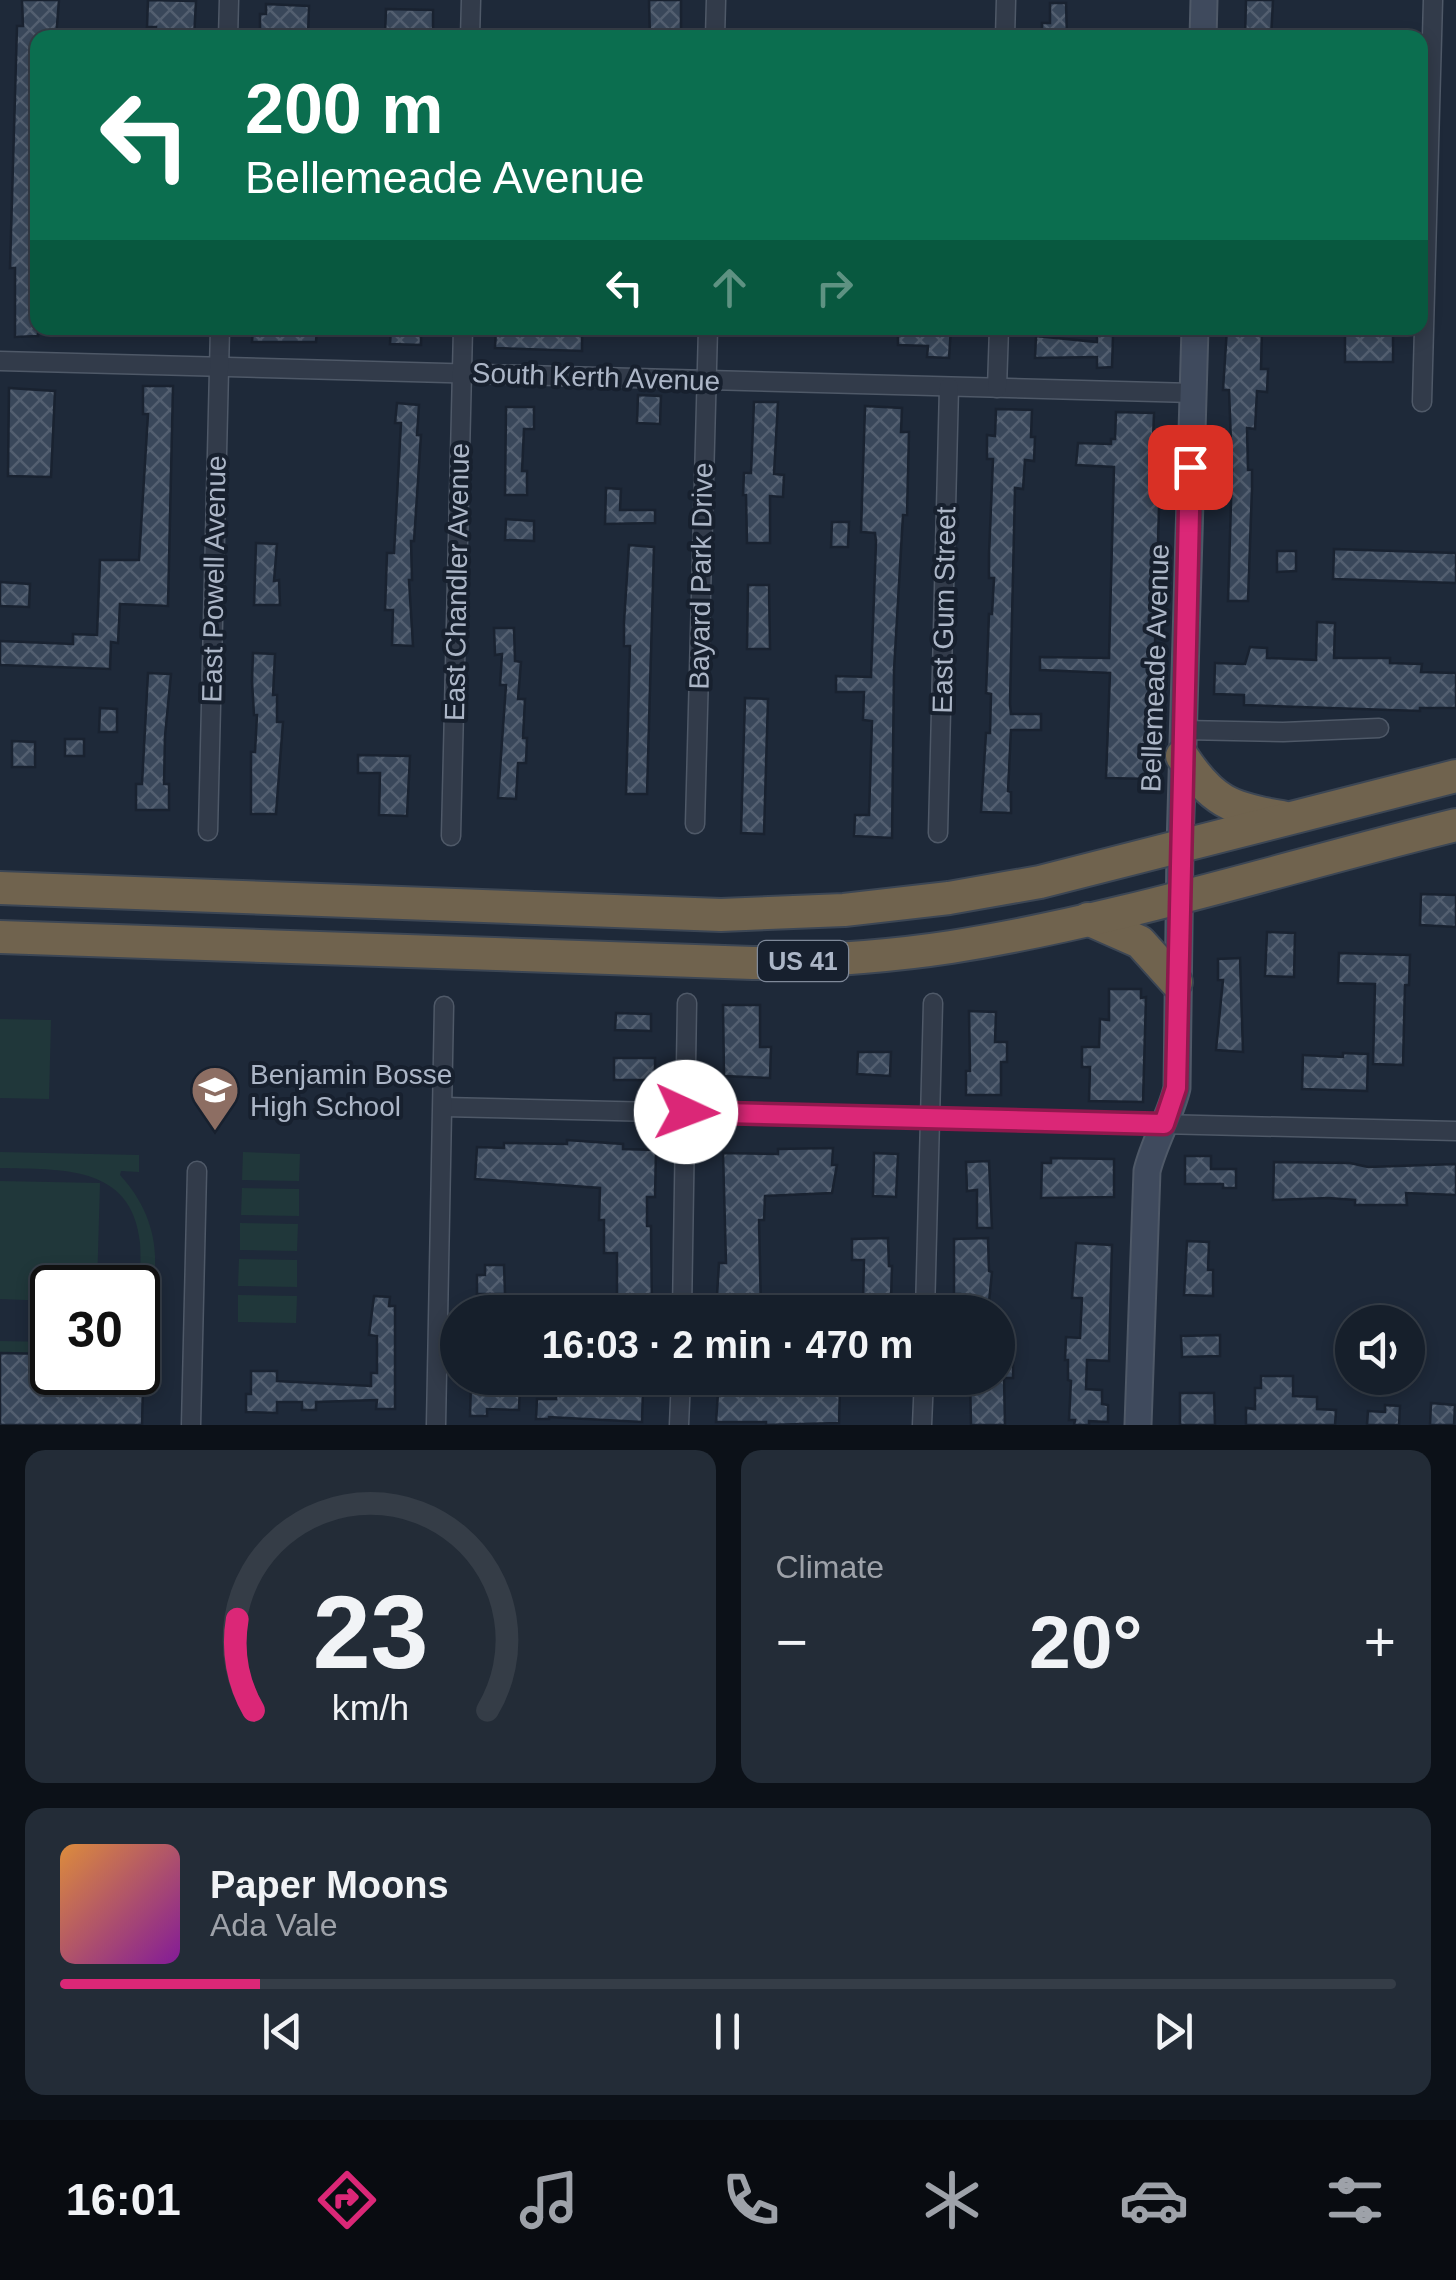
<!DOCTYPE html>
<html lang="en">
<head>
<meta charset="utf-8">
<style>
  :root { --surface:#161f2b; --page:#232c37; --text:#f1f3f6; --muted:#9ea2a9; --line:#353d47; --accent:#db2777 }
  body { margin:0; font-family:Helvetica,sans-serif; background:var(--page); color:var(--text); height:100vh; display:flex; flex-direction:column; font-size:38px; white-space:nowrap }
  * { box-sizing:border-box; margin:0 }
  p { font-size:32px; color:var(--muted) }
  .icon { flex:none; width:55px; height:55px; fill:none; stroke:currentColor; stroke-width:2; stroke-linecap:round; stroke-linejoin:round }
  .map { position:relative; height:1425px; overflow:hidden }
  .side { display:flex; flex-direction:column; gap:25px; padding:25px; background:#0c1118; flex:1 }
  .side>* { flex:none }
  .guide { position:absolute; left:30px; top:30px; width:1398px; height:305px; border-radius:20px; box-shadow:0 5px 15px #0003,0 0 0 2px var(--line); background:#0b6e4f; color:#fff; overflow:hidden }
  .tools { position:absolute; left:1335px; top:1305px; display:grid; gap:20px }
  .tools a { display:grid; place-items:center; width:90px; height:90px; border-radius:50%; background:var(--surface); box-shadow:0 5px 15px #0003,0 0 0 2px var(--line); font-size:50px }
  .speed { position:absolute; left:30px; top:1265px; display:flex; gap:20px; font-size:50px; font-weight:700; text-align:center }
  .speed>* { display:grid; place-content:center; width:130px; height:130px; border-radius:50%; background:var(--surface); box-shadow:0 5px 15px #0003,0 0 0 2px var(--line); line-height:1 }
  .speed .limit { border:5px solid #111; border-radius:15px; background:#fff; color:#111 }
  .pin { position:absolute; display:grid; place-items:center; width:85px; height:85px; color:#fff; margin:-42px; border-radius:20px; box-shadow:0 5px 15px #0006 }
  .me { position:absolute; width:110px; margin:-55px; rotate:92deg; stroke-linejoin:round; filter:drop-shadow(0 0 8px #0008) }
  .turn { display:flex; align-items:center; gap:35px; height:210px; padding:0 50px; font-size:45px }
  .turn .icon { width:130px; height:130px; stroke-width:2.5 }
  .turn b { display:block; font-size:70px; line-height:85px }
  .lanes { display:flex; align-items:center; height:95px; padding:0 50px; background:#0003; justify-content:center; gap:50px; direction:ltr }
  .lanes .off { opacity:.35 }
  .big { font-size:75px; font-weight:700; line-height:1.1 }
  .side .card { flex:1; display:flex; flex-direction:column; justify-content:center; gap:15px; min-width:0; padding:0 35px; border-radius:20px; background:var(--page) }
  .side .dial { align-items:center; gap:0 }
  .dial svg { height:260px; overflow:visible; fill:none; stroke:var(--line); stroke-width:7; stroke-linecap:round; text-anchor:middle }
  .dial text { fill:var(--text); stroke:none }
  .song { display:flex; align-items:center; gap:30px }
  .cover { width:120px; height:120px; border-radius:15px; background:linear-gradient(135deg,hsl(30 70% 55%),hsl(290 70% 35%)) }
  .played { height:10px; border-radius:5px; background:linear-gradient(90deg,var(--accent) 15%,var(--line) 15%) }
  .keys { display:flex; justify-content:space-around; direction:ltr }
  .heat { display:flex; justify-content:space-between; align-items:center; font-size:55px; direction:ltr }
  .side .tiles { flex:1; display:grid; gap:25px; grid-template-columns:1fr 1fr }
  .card:last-child { grid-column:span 2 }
  .trip { position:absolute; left:440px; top:1295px; width:575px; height:100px; border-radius:50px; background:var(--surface); box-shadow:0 5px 15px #0003,0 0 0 2px var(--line); font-weight:700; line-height:100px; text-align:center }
  .dock { display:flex; height:160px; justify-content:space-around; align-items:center; background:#090c11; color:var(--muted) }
  .dock .icon { width:70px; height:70px }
  .dock .selected { color:var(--accent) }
  .dock b { font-size:45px; color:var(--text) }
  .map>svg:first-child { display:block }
  .grass { fill:#20373a }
  .building { fill:url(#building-cross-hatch); stroke:#192230; stroke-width:2.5 }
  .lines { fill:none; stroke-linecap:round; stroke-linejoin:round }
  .street-casing { stroke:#4f5968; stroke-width:21 }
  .secondary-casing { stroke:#4f5968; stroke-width:29 }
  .highway-casing { stroke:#3c4654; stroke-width:36 }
  .street { stroke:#323b4a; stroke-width:18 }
  .secondary { stroke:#3f4a5d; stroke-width:25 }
  .highway { stroke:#70634e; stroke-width:32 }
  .route-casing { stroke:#8e194d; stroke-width:25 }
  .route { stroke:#db2777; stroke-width:18 }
  .labels { text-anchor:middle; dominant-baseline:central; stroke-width:8; stroke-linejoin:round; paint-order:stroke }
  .shield { fill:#17202e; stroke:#7f8999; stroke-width:2.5 }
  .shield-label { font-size:25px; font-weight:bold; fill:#acb6c7 }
  .street-label { font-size:28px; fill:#acb6c7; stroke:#17202e }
  .poi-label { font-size:28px; fill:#acb6c7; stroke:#17202e; text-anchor:start }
</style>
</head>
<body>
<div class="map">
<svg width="1456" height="1425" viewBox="0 0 1456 1425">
  <defs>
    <pattern id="building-cross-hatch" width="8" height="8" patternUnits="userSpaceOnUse" patternTransform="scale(2.5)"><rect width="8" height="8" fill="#39475a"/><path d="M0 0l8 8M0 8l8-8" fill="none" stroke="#535f70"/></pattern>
  </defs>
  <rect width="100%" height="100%" fill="#1e2939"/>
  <g class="grass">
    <polygon points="0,1019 51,1020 49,1099 0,1098"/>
    <path d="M 0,1152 L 139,1155 L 139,1172 L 121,1171 L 120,1175 C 158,1216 167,1271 138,1320 C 137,1293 142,1270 140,1243 C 132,1163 59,1170 0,1168 Z"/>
    <polygon points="243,1152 300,1154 299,1181 242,1180"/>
    <polygon points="0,1181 100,1183 97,1287 52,1288 52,1301 0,1299"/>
    <polygon points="242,1188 299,1189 299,1216 241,1215"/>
    <polygon points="240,1223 298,1224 297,1251 240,1250"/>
    <polygon points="239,1259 297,1260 297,1287 238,1286"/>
    <polygon points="238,1295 297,1296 296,1323 238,1322"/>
    <polygon points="0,1341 52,1342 52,1354 0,1353"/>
  </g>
  <g class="building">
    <polygon points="22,0 59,0 56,38 38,38 38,336 15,337 15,268 10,268 17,26 23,26"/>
    <polygon points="148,0 196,1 194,38 155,38 156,27 147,27"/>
    <polygon points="649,0 681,0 681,38 650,38"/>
    <polygon points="1246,0 1273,0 1271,38 1245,38"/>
    <polygon points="1050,3 1066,3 1067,38 1042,38 1042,23 1050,23"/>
    <polygon points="266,4 309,6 308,36 260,35 260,14 266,14"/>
    <polygon points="386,9 433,10 433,36 385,34"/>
    <polygon points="253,328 317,328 316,342 252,342"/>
    <polygon points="391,328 421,328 421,345 390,344"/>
    <polygon points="496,328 543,328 543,332 582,333 582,351 495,348"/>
    <polygon points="898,328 951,328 949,358 927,357 928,346 898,345"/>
    <polygon points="1227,328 1262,328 1261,369 1268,369 1267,392 1257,391 1255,429 1247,428 1248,470 1252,470 1252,488 1248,601 1228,601 1232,470 1229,390 1223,390"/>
    <rect x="1345" y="334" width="48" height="28"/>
    <polygon points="1097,335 1113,336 1112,367 1097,368 1097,357 1035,358 1036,336 1097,342"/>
    <polygon points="143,386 173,386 168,606 120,604 118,643 111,642 110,669 0,665 0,641 73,644 73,634 97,635 100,560 139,560 148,414 143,414"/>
    <polygon points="9,388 55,391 51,477 8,476"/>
    <polygon points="638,395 661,396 660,424 637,423"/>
    <polygon points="754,402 778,402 774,474 784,475 783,497 770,496 770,543 747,543 746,495 743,495 744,473 751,473"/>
    <polygon points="397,403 419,405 417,435 421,435 414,541 411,541 412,580 409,580 413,646 392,645 393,610 385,610 387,553 394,553 398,478 401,423 395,423"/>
    <polygon points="865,406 902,408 901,432 909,432 907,515 903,515 894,670 892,838 854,836 855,815 869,815 872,721 863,720 864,692 836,692 836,676 871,677 876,542 875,533 861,532"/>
    <polygon points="506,407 534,407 534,429 524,429 522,471 527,471 527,495 505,495"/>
    <polygon points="996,409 1032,410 1031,437 1035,437 1034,461 1025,460 1023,489 1015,488 1010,704 1011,714 1041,714 1041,730 1011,730 1008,791 1011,792 1011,813 981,812 986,733 990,733 991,694 986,693 989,614 992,614 994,578 989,578 989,555 993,459 987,459 987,435 995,436"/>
    <polygon points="1116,412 1154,413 1153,440 1161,440 1151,779 1106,778 1110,673 1040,670 1040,657 1109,658 1114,467 1076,465 1078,443 1111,444 1111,439 1115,439"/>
    <polygon points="606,488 621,489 620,510 655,510 655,523 605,524"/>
    <polygon points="506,519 534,521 534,541 505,540"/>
    <polygon points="832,522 849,522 848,547 831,547"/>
    <polygon points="256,543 277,544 274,581 279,580 280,605 254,605"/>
    <polygon points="629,545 654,547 647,794 626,794 630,646 624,646 624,622"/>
    <polygon points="1334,549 1456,553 1456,583 1333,579"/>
    <polygon points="1277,551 1296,551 1296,571 1277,572"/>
    <polygon points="0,582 30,584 29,607 0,606"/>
    <polygon points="748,585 769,585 770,649 747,649"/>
    <polygon points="1317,622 1335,623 1334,658 1390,658 1390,663 1422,664 1421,672 1456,673 1456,708 1420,708 1420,711 1244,705 1244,695 1214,694 1215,663 1245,664 1250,647 1267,648 1267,658 1316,660"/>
    <polygon points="494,628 514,628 515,661 521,662 518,699 525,699 523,738 527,738 526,763 518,763 516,799 498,798 506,685 500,685 502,654 495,655"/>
    <polygon points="253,653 275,654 273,695 277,695 277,722 283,722 276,814 251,814 251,752 255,752 257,715 254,715 252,681"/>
    <polygon points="148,673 171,674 165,736 164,784 169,784 169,810 136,810 136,784 142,784"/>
    <polygon points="745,698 768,699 764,834 741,833"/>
    <polygon points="100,708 117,709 117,732 99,732"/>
    <rect x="65" y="739" width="19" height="17"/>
    <polygon points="12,741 35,742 35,767 12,767"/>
    <polygon points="358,755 410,756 407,816 379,815 380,773 358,773"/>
    <polygon points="1421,894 1456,895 1456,927 1420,925"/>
    <polygon points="1267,932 1295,933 1294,977 1265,976"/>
    <polygon points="1339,953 1410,955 1409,985 1405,985 1403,1065 1373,1064 1375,984 1338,983"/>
    <polygon points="1240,958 1243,1052 1216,1050 1223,980 1218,980 1218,959"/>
    <polygon points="1109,989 1141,989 1141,998 1146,997 1143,1102 1089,1101 1090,1067 1082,1067 1082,1047 1099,1047 1100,1019 1109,1020"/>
    <polygon points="723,1005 760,1005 760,1047 771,1047 770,1078 724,1076"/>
    <polygon points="969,1011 996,1012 995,1042 1007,1042 1007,1062 1001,1062 1001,1095 966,1095 966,1071 970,1071"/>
    <polygon points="616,1013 651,1014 651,1031 615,1030"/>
    <polygon points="858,1052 891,1052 890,1076 857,1074"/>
    <polygon points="1343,1053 1368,1054 1367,1091 1302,1089 1303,1055 1343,1057"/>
    <rect x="614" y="1058" width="41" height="22"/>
    <polygon points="567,1140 623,1144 623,1149 656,1150 655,1197 647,1197 647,1226 651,1226 652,1312 613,1312 613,1296 617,1296 617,1253 604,1253 604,1220 599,1220 600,1188 475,1179 477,1147 504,1148 504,1143 567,1144"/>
    <polygon points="833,1148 832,1165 837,1165 832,1193 765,1196 764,1220 759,1220 761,1312 716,1312 719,1263 726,1263 723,1153 778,1154 778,1149"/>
    <polygon points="874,1153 898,1154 896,1197 873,1196"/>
    <polygon points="1185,1156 1211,1156 1211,1169 1236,1169 1236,1188 1223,1188 1223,1184 1185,1184"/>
    <polygon points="1051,1158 1114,1159 1114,1197 1041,1198 1042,1163 1051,1163"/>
    <polygon points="989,1161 992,1228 977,1228 977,1190 967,1191 966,1162"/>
    <polygon points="1274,1162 1350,1163 1368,1167 1456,1164 1456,1195 1406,1193 1407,1205 1355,1205 1355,1200 1328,1198 1273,1200"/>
    <polygon points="888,1238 889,1266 892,1266 891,1301 913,1301 913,1312 856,1312 857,1299 863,1300 864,1260 852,1260 852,1239"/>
    <polygon points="988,1238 989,1271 992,1272 988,1312 959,1312 960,1294 954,1294 954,1239"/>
    <polygon points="1187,1241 1209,1242 1208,1270 1213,1270 1213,1296 1184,1295"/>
    <polygon points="1076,1243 1112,1245 1109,1361 1087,1360 1086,1389 1102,1390 1102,1404 1108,1405 1108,1422 1089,1421 1089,1425 1074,1425 1075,1420 1069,1420 1071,1381 1068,1380 1068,1360 1065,1360 1066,1337 1080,1338 1082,1298 1072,1298"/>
    <polygon points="485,1265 504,1265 505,1294 477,1294 477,1275 485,1275"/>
    <polygon points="374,1296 390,1297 389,1306 395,1306 395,1409 376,1409 377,1400 316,1402 316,1410 302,1410 302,1402 277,1402 277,1413 246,1412 246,1394 251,1394 251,1371 277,1371 277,1381 371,1386 371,1373 377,1373 377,1336 369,1335"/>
    <polygon points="1220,1335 1220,1356 1182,1357 1181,1336"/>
    <polygon points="0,1353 52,1354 52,1372 92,1372 91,1383 143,1385 142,1425 0,1425"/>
    <polygon points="998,1362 1013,1362 1013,1378 1004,1378 1005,1425 971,1425 970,1378 998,1378"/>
    <polygon points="1261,1376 1293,1376 1293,1396 1317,1397 1317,1409 1336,1410 1335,1425 1246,1425 1246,1408 1255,1409 1255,1388 1261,1388"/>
    <polygon points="556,1378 631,1378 630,1389 643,1389 642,1422 549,1417 549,1419 536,1419 537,1399 556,1399"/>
    <polygon points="719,1379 797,1381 797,1388 840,1388 839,1423 766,1425 766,1422 716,1422"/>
    <polygon points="471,1383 520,1384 519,1410 487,1409 487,1416 470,1416"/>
    <polygon points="1180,1393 1214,1393 1215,1425 1180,1425"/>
    <polygon points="1431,1403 1455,1405 1454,1425 1430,1425"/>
    <polygon points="1385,1405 1400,1406 1399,1425 1367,1425 1368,1411 1385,1412"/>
  </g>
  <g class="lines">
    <g class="street-casing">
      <g id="street">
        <polyline points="228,38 229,0"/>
        <polyline points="470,38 471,0"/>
        <polyline points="715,38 716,0"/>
        <polyline points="1005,38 1006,0"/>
        <polyline points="0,361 1193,393"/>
        <polyline points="997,388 999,328"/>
        <polyline points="1422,402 1433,0"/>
        <polyline points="1183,730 1283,732 1379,728"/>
        <polyline points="695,824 708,328"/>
        <polyline points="208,831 220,328"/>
        <polyline points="938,833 949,387"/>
        <polyline points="451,836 463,328"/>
        <polyline points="444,1107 1456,1131"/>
        <polyline points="682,1312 687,1003"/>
        <polyline points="925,1312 933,1003"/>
        <polyline points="191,1425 197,1171"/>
        <polyline points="436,1425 444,1006"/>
        <polyline points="679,1425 681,1378"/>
        <polyline points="922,1425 924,1378"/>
      </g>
    </g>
    <g class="secondary-casing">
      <g id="secondary">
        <polyline points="1203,38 1204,0"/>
        <path d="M 1138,1425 L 1147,1171 C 1154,1142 1170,1117 1177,1088 L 1180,847 L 1195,328"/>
      </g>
    </g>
    <g class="highway-casing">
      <g id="highway">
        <path d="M 1182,756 C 1212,801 1230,809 1282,817"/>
        <polyline points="0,888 721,915 844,910 949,898 1040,882 1456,776"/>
        <polyline points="1088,919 1140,942 1176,982"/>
        <path d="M 0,937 L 753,963 C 819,961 886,957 951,947 C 1122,920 1288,866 1456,825"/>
      </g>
    </g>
    <use href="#street" class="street"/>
    <use href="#secondary" class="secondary"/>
    <use href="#highway" class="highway"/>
  </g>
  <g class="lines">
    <g class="route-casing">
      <polyline id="route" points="686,1112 1164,1124 1176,1088 1190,467"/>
    </g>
    <use href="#route" class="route"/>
  </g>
  <defs>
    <g id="school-pin" transform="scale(2.5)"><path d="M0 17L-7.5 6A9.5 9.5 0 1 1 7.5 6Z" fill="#8d6e63" stroke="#17202e"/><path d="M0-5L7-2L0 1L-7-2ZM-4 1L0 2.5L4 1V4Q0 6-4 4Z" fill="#fff"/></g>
  </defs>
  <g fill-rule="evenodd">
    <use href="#school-pin" x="215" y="1090"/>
  </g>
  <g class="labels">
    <rect class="shield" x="758" y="941" width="90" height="40" rx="8"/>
    <g class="shield-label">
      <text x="803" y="961">US 41</text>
    </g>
    <g class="street-label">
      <text transform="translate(596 377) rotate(2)">South Kerth Avenue</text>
      <text transform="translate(701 576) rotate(-89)">Bayard Park Drive</text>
      <text transform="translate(214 579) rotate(-89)">East Powell Avenue</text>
      <text transform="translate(457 582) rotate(-89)">East Chandler Avenue</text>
      <text transform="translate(944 610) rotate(-89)">East Gum Street</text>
      <text transform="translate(1155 668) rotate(-88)">Bellemeade Avenue</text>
    </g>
    <g class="poi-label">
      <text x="250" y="1074">Benjamin Bosse<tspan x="250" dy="32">High School</tspan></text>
    </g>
  </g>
</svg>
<div class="tools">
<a><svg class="icon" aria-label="sound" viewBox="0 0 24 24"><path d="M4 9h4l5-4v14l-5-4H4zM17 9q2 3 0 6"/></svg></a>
</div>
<div class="speed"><div class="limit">30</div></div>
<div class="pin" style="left:1190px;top:467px;background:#d93025"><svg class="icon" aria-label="arrive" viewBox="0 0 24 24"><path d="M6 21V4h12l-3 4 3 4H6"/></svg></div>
<svg class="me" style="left:686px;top:1112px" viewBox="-20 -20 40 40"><circle r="19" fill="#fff"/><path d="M0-13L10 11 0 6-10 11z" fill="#db2777"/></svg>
<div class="trip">16:03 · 2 min · 470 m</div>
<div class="guide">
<div class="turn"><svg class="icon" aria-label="left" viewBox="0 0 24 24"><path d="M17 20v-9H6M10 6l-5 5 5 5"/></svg><div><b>200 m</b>Bellemeade Avenue</div></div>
<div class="lanes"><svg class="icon" aria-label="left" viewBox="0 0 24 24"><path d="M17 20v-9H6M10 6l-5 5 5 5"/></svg><svg class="icon off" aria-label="ahead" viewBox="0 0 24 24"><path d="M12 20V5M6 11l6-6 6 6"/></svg><svg class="icon off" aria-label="right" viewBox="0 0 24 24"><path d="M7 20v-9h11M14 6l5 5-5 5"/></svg></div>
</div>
</div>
<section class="side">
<div class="tiles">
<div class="card dial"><svg viewBox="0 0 100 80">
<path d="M14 69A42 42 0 1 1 86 69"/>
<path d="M14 69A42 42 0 0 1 9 41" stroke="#db2777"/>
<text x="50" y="56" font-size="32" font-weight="700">23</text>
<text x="50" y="72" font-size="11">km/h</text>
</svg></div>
<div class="card"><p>Climate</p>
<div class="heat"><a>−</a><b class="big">20°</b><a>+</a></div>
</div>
<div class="card">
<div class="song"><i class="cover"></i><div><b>Paper Moons</b><p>Ada Vale</p></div></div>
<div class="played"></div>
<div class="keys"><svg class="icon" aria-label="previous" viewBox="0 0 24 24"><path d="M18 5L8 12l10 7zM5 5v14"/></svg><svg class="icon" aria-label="pause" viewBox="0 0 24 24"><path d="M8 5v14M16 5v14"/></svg><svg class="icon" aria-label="next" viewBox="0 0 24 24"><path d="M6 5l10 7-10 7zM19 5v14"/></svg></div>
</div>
</div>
</section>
<nav class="dock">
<b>16:01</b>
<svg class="icon selected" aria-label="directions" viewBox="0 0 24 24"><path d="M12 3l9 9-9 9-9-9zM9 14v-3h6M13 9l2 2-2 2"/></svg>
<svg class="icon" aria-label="music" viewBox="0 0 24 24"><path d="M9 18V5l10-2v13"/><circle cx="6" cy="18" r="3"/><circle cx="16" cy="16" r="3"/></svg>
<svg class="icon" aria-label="phone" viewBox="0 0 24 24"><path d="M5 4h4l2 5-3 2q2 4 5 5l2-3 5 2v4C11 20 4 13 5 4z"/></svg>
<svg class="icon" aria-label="climate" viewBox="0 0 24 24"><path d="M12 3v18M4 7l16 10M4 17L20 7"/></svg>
<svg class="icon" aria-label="car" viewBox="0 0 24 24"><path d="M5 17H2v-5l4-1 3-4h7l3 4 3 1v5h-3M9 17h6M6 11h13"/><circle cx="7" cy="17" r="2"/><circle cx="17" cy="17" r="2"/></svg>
<svg class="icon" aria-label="filters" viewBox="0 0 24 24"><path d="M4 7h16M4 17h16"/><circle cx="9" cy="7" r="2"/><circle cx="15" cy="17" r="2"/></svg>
</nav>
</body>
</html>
